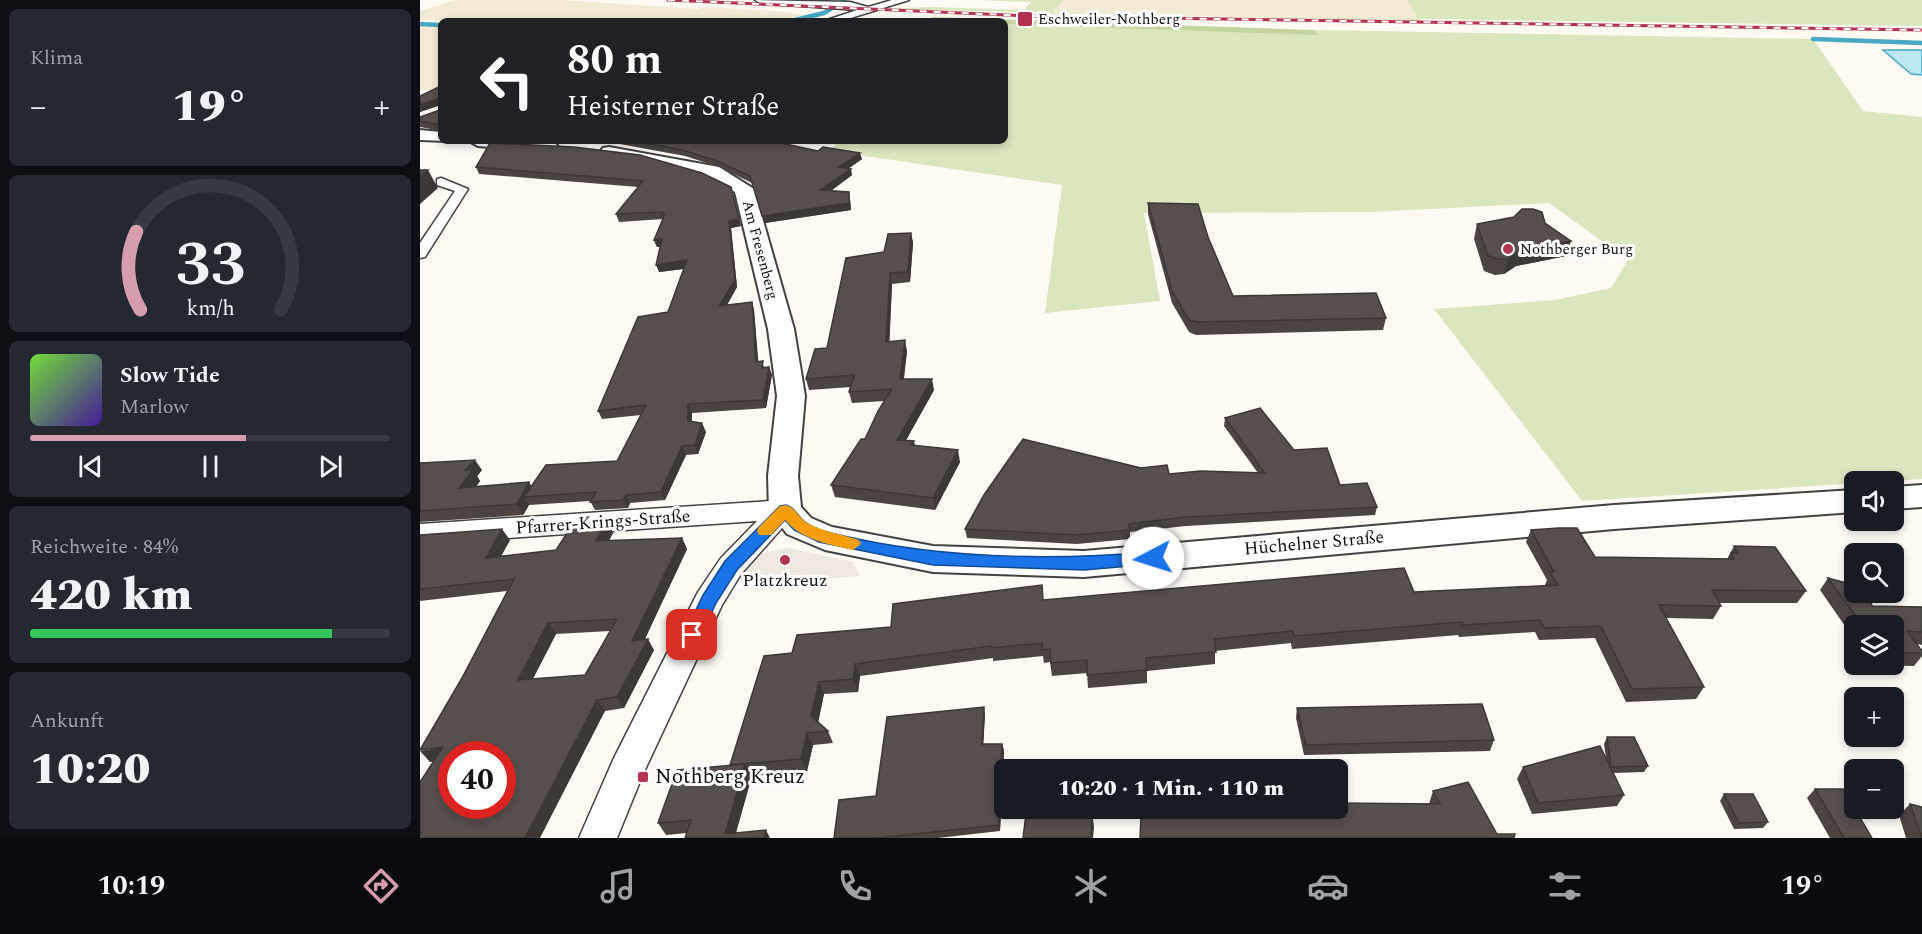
<!DOCTYPE html>
<html lang="de">
<head>
<meta charset="utf-8">
<style>
  :root { --surface:#171b24; --page:#242831; --text:#f1f3f6; --muted:#9ea1a6; --line:#363941; --accent:#d69dac }
  body { margin:0; font-family:Spectral,serif; background:var(--page); color:var(--text); height:100vh; display:flex; flex-direction:column; font-size:22px; white-space:nowrap }
  * { box-sizing:border-box; margin:0 }
  p { font-size:20px; color:var(--muted) }
  .icon { flex:none; width:33px; height:33px; fill:none; stroke:currentColor; stroke-width:2; stroke-linecap:round; stroke-linejoin:round }
  .map { position:relative; flex:1; overflow:hidden }
  .drawer { display:flex; flex-direction:column; gap:9px; padding:9px; background:#0d0f14; width:420px }
  .drawer>* { flex:none }
  .guide { position:absolute; left:18px; top:18px; width:570px; height:126px; border-radius:9px; box-shadow:0 3px 9px #0003; background:#202124; color:#fff; overflow:hidden }
  .tools { position:absolute; left:1424px; top:471px; display:grid; gap:12px }
  .tools a { display:grid; place-items:center; width:60px; height:60px; border-radius:9px; background:var(--surface); box-shadow:0 3px 9px #0003; font-size:30px }
  .speed { position:absolute; left:18px; top:741px; display:flex; gap:12px; font-size:30px; font-weight:700; text-align:center }
  .speed>* { display:grid; place-content:center; width:78px; height:78px; border-radius:50%; background:var(--surface); box-shadow:0 3px 9px #0003; line-height:1 }
  .speed .limit { border:9px solid #d22; background:#fff; color:#111 }
  .pin { position:absolute; display:grid; place-items:center; width:51px; height:51px; color:#fff; margin:-26px; border-radius:12px; box-shadow:0 3px 9px #0006 }
  .me { position:absolute; width:66px; margin:-33px; rotate:265deg; stroke-linejoin:round; filter:drop-shadow(0 0 4px #0008) }
  .turn { display:flex; align-items:center; gap:21px; height:126px; padding:0 30px; font-size:27px }
  .turn .icon { width:78px; height:78px; stroke-width:2.5 }
  .turn b { display:block; font-size:42px; line-height:51px }
  .big { font-size:45px; font-weight:800; line-height:1.1 }
  .drawer .card { flex:1; display:flex; flex-direction:column; justify-content:center; gap:9px; min-width:0; padding:0 21px; border-radius:9px; background:var(--page) }
  .drawer .dial { align-items:center; gap:0 }
  .dial svg { height:156px; overflow:visible; fill:none; stroke:var(--line); stroke-width:7; stroke-linecap:round; text-anchor:middle }
  .dial text { fill:var(--text); stroke:none }
  .song { display:flex; align-items:center; gap:18px }
  .cover { width:72px; height:72px; border-radius:9px; background:linear-gradient(135deg,hsl(100 70% 55%),hsl(260 70% 35%)) }
  .played { height:6px; border-radius:3px; background:linear-gradient(90deg,var(--accent) 60%,var(--line) 60%) }
  .keys { display:flex; justify-content:space-around; direction:ltr }
  .heat { display:flex; justify-content:space-between; align-items:center; font-size:33px; direction:ltr }
  .charge { height:9px; border-radius:4px; background:linear-gradient(90deg,#34c759 84%,var(--line) 0) }
  .trip { position:absolute; left:574px; top:759px; width:354px; height:60px; border-radius:9px; background:var(--surface); box-shadow:0 3px 9px #0003; font-weight:800; line-height:60px; text-align:center }
  .dock { display:flex; height:96px; justify-content:space-around; align-items:center; background:#090b0e; color:var(--muted) }
  .dock .icon { width:42px; height:42px }
  .dock .active { color:var(--accent) }
  .dock b { font-size:27px; color:var(--text) }
  main { display:flex; flex:1; min-height:0 }
  .map>svg:first-child { display:block }
  .farmland { fill:#f2ead4 }
  .green { fill:#dae6be }
  .forest { fill:#c2d59f }
  .plaza { fill:#eee8e1 }
  .water { fill:#bbe7f1; stroke:#49a8c2; stroke-width:1.5 }
  .lines { fill:none; stroke-linecap:round; stroke-linejoin:round }
  .stream { stroke:#49a8c2; stroke-width:4.5 }
  .pedestrian-casing { stroke:#424242; stroke-width:3 }
  .minor-casing { stroke:#424242; stroke-width:3 }
  .tertiary-casing { stroke:#424242; stroke-width:4 }
  .pedestrian { fill:#fff; fill-rule:evenodd }
  .minor { fill:#fff; fill-rule:evenodd }
  .tertiary { fill:#fff; fill-rule:evenodd }
  .rail-casing { stroke:#b43351; stroke-width:3 }
  .rail { stroke:#fff; stroke-width:2; stroke-dasharray:7; stroke-linecap:butt }
  .wall { fill:#4b4441; fill-rule:evenodd }
  .shaded-wall { fill:#3d3735 }
  .building { fill:#574f4c; stroke:#3d3735; stroke-width:1.5; fill-rule:evenodd }
  .route { fill:#1a73e8; stroke:#114b97; stroke-width:1.5 }
  .slow { fill:#f59e0b }
  .poi-dot { fill:#b43351; stroke:#fff; stroke-width:2 }
  .labels { text-anchor:middle; dominant-baseline:central; stroke-width:6; stroke-linejoin:round; paint-order:stroke }
  .far-poi-label { font-size:15px; fill:#0f0f0f; stroke:#fff; text-anchor:start }
  .far-street-label { font-size:15px; fill:#0f0f0f; stroke:#fff }
  .street-label { font-size:18px; fill:#0f0f0f; stroke:#fff }
  .poi-label { font-size:18px; fill:#0f0f0f; stroke:#fff }
  .near-poi-label { font-size:21px; fill:#0f0f0f; stroke:#fff; text-anchor:start }
</style>
</head>
<body>
<main>
<section class="drawer">
<div class="card"><p>Klima</p>
<div class="heat"><a>−</a><b class="big">19°</b><a>+</a></div>
</div>
<div class="card dial"><svg viewBox="0 0 100 80">
<path d="M14 69A42 42 0 1 1 86 69"/>
<path d="M14 69A42 42 0 0 1 12 29" stroke="#d69dac"/>
<text x="50" y="56" font-size="32" font-weight="700">33</text>
<text x="50" y="72" font-size="11">km/h</text>
</svg></div>
<div class="card">
<div class="song"><i class="cover"></i><div><b>Slow Tide</b><p>Marlow</p></div></div>
<div class="played"></div>
<div class="keys"><svg class="icon" aria-label="previous" viewBox="0 0 24 24"><path d="M18 5L8 12l10 7zM5 5v14"/></svg><svg class="icon" aria-label="pause" viewBox="0 0 24 24"><path d="M8 5v14M16 5v14"/></svg><svg class="icon" aria-label="next" viewBox="0 0 24 24"><path d="M6 5l10 7-10 7zM19 5v14"/></svg></div>
</div>
<div class="card"><p>Reichweite · 84%</p><b class="big">420 km</b><div class="charge"></div></div>
<div class="card"><p>Ankunft</p><b class="big">10:20</b></div>
</section>
<div class="map">
<svg width="1502" height="838" viewBox="0 0 1502 838">
  <rect width="100%" height="100%" fill="#fef9f3"/>
  <g class="farmland">
    <polygon points="35,0 142,0 277,9 289,7 368,12 383,15 361,21 0,20 0,11"/>
    <polygon points="643,0 988,0 999,19 630,14"/>
    <rect x="0" y="26" width="21" height="64"/>
  </g>
  <g class="green">
    <polygon points="558,0 643,0 631,14 998,19 988,0 1502,0 1502,26 1000,19 1000,21 464,9 510,7 604,10 611,2"/>
    <polygon points="585,24 897,34 894,30 1393,39 1443,111 1502,117 1502,479 1162,501 1014,309 1135,300 1191,288 1208,260 1129,203 949,212 724,213 740,301 625,313 642,185 411,151 418,141 585,141"/>
  </g>
  <polygon class="forest" points="513,17 894,30 898,35 585,24 585,21 509,21"/>
  <polygon class="plaza" points="369,548 433,562 440,576 369,582 374,577 367,577 358,582 357,579 355,584 320,583 325,565 338,554"/>
  <polygon class="water" points="1463,50 1502,50 1502,75 1491,74"/>
  <g class="lines">
    <g class="stream">
      <polyline points="371,21 404,13 425,0"/>
      <polyline points="0,24 21,25"/>
      <polyline points="1393,39 1502,43"/>
    </g>
    <g class="pedestrian-casing">
      <polygon id="pedestrian" points="21,178 48,189 5,257 0,258 0,243 35,191 17,185 17,179"/>
    </g>
    <g class="minor-casing">
      <g id="minor">
        <polygon points="335,0 430,2 448,7 472,0 489,0 421,21 404,21 437,10 340,3"/>
        <polygon points="365,500 375,503 378,510 321,574 302,605 223,774 197,838 159,838 194,758 278,592 301,558 337,521 0,544 0,524"/>
      </g>
    </g>
    <g class="tertiary-casing">
      <g id="tertiary">
        <polygon points="0,130 21,132 21,141 26,141 0,140"/>
        <polygon points="49,141 135,143 138,147 129,152 58,146"/>
        <polygon points="189,147 299,167 334,189 374,329 385,396 378,476 381,507 391,518 412,527 513,546 664,551 1194,505 1434,490 1434,512 1194,529 664,577 513,572 405,550 367,534 349,510 348,476 357,396 348,329 315,192 286,176 183,156 180,152 183,148"/>
        <polygon points="1502,485 1502,507 1473,509 1473,487"/>
      </g>
    </g>
    <use href="#pedestrian" class="pedestrian"/>
    <use href="#minor" class="minor"/>
    <use href="#tertiary" class="tertiary"/>
    <g class="rail-casing">
      <polyline id="rail" points="248,0 608,16 1502,30"/>
    </g>
    <use href="#rail" class="rail"/>
  </g>
  <g class="wall">
    <polygon points="21,86 21,131 0,127 0,117 20,110 20,105 0,112 0,96"/>
    <polygon points="132,141 352,141 398,151 442,159 429,168 432,175 411,191 430,199 431,210 345,223 332,183 299,167 265,156 194,143"/>
    <polygon points="70,143 313,194 321,226 311,228 317,287 307,305 332,302 334,310 338,362 345,367 349,367 352,375 346,408 272,413 272,422 286,432 278,454 266,455 245,500 210,503 208,508 175,510 170,501 109,505 103,515 0,522 0,463 62,470 57,476 60,481 56,487 109,482 111,486 197,461 221,415 182,419 178,411 248,312 264,269 239,272 240,247 237,247 234,240 243,219 199,222 196,214 218,187 59,174 56,167"/>
    <polygon points="728,203 788,237 813,296 966,318 963,330 776,335 769,332 752,303 728,214"/>
    <polygon points="1125,223 1146,256 1096,266 1084,274 1075,275 1064,271 1054,239 1057,224"/>
    <polygon points="491,233 493,243 490,282 472,284 469,342 487,351 484,379 514,390 486,440 494,441 495,445 540,462 515,510 415,497 411,485 445,439 464,401 432,403 429,392 431,387 389,390 386,379 407,348 464,252"/>
    <polygon points="805,418 874,450 920,485 957,507 955,515 766,526 710,532 710,539 657,544 547,538 545,529 749,474 838,473 804,426"/>
    <path d="M 187,522 L 193,533 L 189,541 L 262,538 L 267,549 L 224,640 L 234,650 L 204,708 L 185,711 L 10,762 L 42,678 L 87,591 L 0,601 L 0,535 L 90,540 L 81,556 L 136,550 ZM 190,631 L 165,675 L 113,679 L 136,634 Z"/>
    <polygon points="1111,530 1175,557 1307,559 1314,546 1386,591 1377,603 1299,603 1301,606 1293,619 1246,618 1284,687 1276,699 1206,702 1175,638 1119,640 1115,632 1039,637 1038,635 872,649 871,643 795,651 795,664 727,671 727,683 668,688 667,673 632,676 630,662 624,663 623,656 573,661 573,658 440,676 438,692 404,694 398,722 408,731 413,743 393,745 387,771 332,776 316,833 350,838 267,833 246,835 238,823 310,765 372,653 471,627 624,600 994,592 1125,586 1125,585 1127,580 1106,542"/>
    <polygon points="1408,578 1452,606 1502,607 1502,645 1497,644 1502,651 1502,656 1494,666 1453,665 1452,664 1473,664 1473,626 1434,626 1434,639 1400,590"/>
    <polygon points="877,708 1074,740 1070,751 884,755 876,718"/>
    <polygon points="565,714 563,744 584,750 580,831 518,838 414,838 456,796"/>
    <polygon points="1187,737 1228,766 1224,772 1193,773 1204,795 1197,806 1112,814 1097,779 1103,767 1186,758 1184,744"/>
    <polygon points="1395,789 1452,838 1410,838 1387,798"/>
    <polygon points="1013,791 1077,834 821,816 822,808 918,808 1009,804"/>
    <polygon points="1304,794 1348,822 1343,828 1314,829 1300,801"/>
    <polygon points="1490,804 1502,838 1486,838 1479,815"/>
  </g>
  <g class="shaded-wall">
    <polygon points="19,98 21,105 0,112 0,105"/>
    <polygon points="440,153 442,159 421,174 419,167"/>
    <polygon points="431,169 432,175 402,197 400,190"/>
    <polygon points="8,170 18,188 0,204 0,177"/>
    <polygon points="311,187 321,226 311,228 317,287 302,314 299,306 309,221"/>
    <polygon points="429,192 430,199 431,210 345,223 342,216"/>
    <polygon points="491,233 493,243 490,282 488,272"/>
    <polygon points="242,239 245,246 237,247 234,240"/>
    <polygon points="1151,241 1146,256 1096,266 1084,274 1088,259 1101,250"/>
    <polygon points="267,260 270,268 239,272 236,265"/>
    <polygon points="470,273 472,284 469,353 466,342"/>
    <polygon points="332,302 334,310 339,370 336,362"/>
    <polygon points="485,340 487,351 482,390 480,379"/>
    <polygon points="349,367 352,375 346,408 343,400"/>
    <polygon points="512,379 514,390 480,451 477,440"/>
    <polygon points="268,404 272,413 272,430 268,421"/>
    <polygon points="282,423 286,432 278,454 275,445"/>
    <polygon points="262,446 266,455 245,500 241,492"/>
    <polygon points="538,450 540,462 515,510 513,498"/>
    <polygon points="55,460 62,470 57,476 60,481 47,499 39,488 45,470"/>
    <polygon points="109,482 115,493 104,497 109,505 103,515 97,504"/>
    <polygon points="206,495 210,503 208,508 203,500"/>
    <polygon points="187,522 193,533 182,552 176,541"/>
    <polygon points="82,529 90,540 74,569 66,558"/>
    <polygon points="262,538 267,549 219,652 212,641"/>
    <polygon points="128,623 136,634 106,691 98,680"/>
    <polygon points="228,639 234,650 204,708 197,697"/>
    <polygon points="435,664 440,676 438,692 433,679"/>
    <polygon points="399,682 404,694 397,728 391,716"/>
    <polygon points="177,700 185,711 120,838 105,838"/>
    <polygon points="564,707 565,714 563,751 562,744"/>
    <polygon points="387,733 393,745 387,771 381,759"/>
    <polygon points="582,744 584,750 580,831 579,825"/>
    <polygon points="23,747 32,758 10,762 0,751"/>
    <polygon points="325,764 332,776 314,838 305,834"/>
    <polygon points="672,814 674,826 673,838 671,838"/>
    <polygon points="346,830 350,838 344,838"/>
  </g>
  <g class="building">
    <polygon points="21,86 21,125 0,121 0,117 20,110 19,98 0,105 0,96"/>
    <polygon points="215,141 352,141 398,151 403,147 440,153 419,167 431,169 400,190 429,192 429,203 342,216 330,176 297,161 262,150"/>
    <polygon points="70,143 154,147 220,155 282,173 311,187 319,219 309,221 315,280 299,306 332,302 336,362 343,361 342,368 349,367 343,400 268,404 268,421 282,423 275,445 262,446 241,492 206,495 203,500 170,502 176,492 104,497 126,465 197,461 226,405 178,411 218,317 248,312 267,260 236,265 242,239 234,240 245,214 242,214 243,212 196,214 223,181 56,167"/>
    <polygon points="0,170 8,170 0,177"/>
    <polygon points="728,203 778,204 788,237 813,296 956,293 966,318 776,322 769,320 752,291"/>
    <polygon points="1102,209 1113,209 1122,212 1125,223 1151,241 1101,250 1088,259 1079,259 1068,256 1057,224 1094,217"/>
    <polygon points="491,233 488,272 470,273 466,342 485,340 480,379 512,379 477,440 494,441 491,445 538,450 513,498 411,485 441,439 445,439 458,411 472,389 429,392 434,375 386,379 395,349 407,348 426,258 464,252 468,234"/>
    <polygon points="840,408 874,450 907,448 920,485 947,483 957,507 766,517 709,524 710,530 656,535 545,529 564,495 603,439 721,468 747,465 749,474 781,471 845,473 805,418"/>
    <polygon points="55,460 45,470 53,470 39,488 109,482 97,504 0,511 0,463"/>
    <path d="M 187,522 L 176,541 L 262,538 L 212,641 L 228,639 L 197,697 L 177,700 L 105,838 L 0,838 L 0,782 L 23,747 L 0,750 L 42,678 L 94,579 L 0,589 L 0,535 L 82,529 L 66,558 L 136,550 L 153,524 ZM 197,619 L 165,675 L 98,680 L 128,623 ZM 32,754 L 82,754 L 82,806 L 32,806 Z"/>
    <polygon points="1139,528 1157,528 1175,557 1314,559 1311,553 1318,553 1314,546 1355,547 1386,591 1292,590 1301,606 1239,605 1284,687 1212,689 1181,626 1124,628 1120,620 1043,625 1042,622 874,636 873,631 794,639 796,652 726,658 727,670 667,675 667,660 631,663 630,649 622,650 622,643 571,648 571,646 435,664 433,679 399,682 391,716 408,731 387,733 381,759 310,765 344,656 372,653 377,635 471,627 473,604 622,585 623,600 984,568 994,592 1138,585 1130,572 1134,572 1111,530"/>
    <polygon points="1408,578 1434,585 1434,592 1448,592 1452,606 1502,607 1502,632 1487,631 1502,651 1502,653 1473,653 1473,626 1443,626"/>
    <polygon points="1062,704 1074,740 886,745 877,708"/>
    <polygon points="564,707 562,744 582,744 579,825 457,838 414,838 419,800 456,796 467,717"/>
    <polygon points="1187,737 1214,737 1228,766 1191,767"/>
    <polygon points="1180,746 1204,795 1118,803 1103,767"/>
    <polygon points="325,764 305,834 346,830 344,838 265,838 271,820 238,823 257,770"/>
    <polygon points="1048,782 1077,834 1095,834 1094,838 720,838 721,817 823,816 823,808 918,808 918,803 1020,804 1013,791"/>
    <polygon points="1395,789 1423,789 1452,838 1424,838"/>
    <polygon points="1304,794 1333,794 1348,822 1319,823"/>
    <polygon points="1490,804 1502,807 1502,838"/>
    <polygon points="606,814 672,814 671,838 603,838"/>
  </g>
  <path class="route" d="M 366,505 C 375,507 378,517 385,522 C 392,527 403,531 411,533 C 516,559 625,561 733,552 L 741,558 L 733,564 L 664,570 L 513,565 L 399,542 L 374,530 L 365,520 L 317,570 L 296,603 L 279,640 L 272,642 L 266,640 L 264,635 L 283,595 L 305,561 L 360,506 Z"/>
  <path class="slow" d="M 366,505 C 376,508 379,518 387,523 C 404,532 421,534 439,540 L 441,544 L 433,550 C 408,544 382,540 365,520 L 351,535 L 339,535 L 337,531 L 339,527 L 360,506 Z"/>
  <g class="poi-dot">
    <rect x="597" y="11" width="16" height="16" rx="3"/>
    <circle cx="1088" cy="249" r="6"/>
    <circle cx="365" cy="560" r="6"/>
    <rect x="217" y="771" width="12" height="12" rx="3"/>
  </g>
  <g class="labels">
    <g class="far-poi-label">
      <text x="618" y="19">Eschweiler-Nothberg</text>
      <text x="1100" y="249">Nothberger Burg</text>
    </g>
    <g class="far-street-label">
      <text transform="translate(340 250) rotate(75)">Am Fresenberg</text>
    </g>
    <g class="street-label">
      <text transform="translate(183 522) rotate(-4)">Pfarrer-Krings-Straße</text>
      <text transform="translate(894 543) rotate(-5)">Hüchelner Straße</text>
    </g>
    <g class="poi-label">
      <text x="365" y="580">Platzkreuz</text>
    </g>
    <g class="near-poi-label">
      <text x="235" y="777">Nothberg Kreuz</text>
    </g>
  </g>
</svg>
<div class="tools">
<a><svg class="icon" aria-label="sound" viewBox="0 0 24 24"><path d="M4 9h4l5-4v14l-5-4H4zM17 9q2 3 0 6"/></svg></a>
<a><svg class="icon" aria-label="search" viewBox="0 0 24 24"><circle cx="10" cy="10" r="6"/><path d="M15 15l6 6"/></svg></a>
<a><svg class="icon" aria-label="layers" viewBox="0 0 24 24"><path d="M12 4l9 5-9 5-9-5zM3 14l9 5 9-5"/></svg></a>
<a>+</a>
<a>−</a>
</div>
<div class="speed"><div class="limit">40</div></div>
<div class="pin" style="left:272px;top:635px;background:#d93025"><svg class="icon" aria-label="arrive" viewBox="0 0 24 24"><path d="M6 21V4h12l-3 4 3 4H6"/></svg></div>
<svg class="me" style="left:733px;top:558px" viewBox="-20 -20 40 40"><circle r="19" fill="#fff"/><path d="M0-13L10 11 0 6-10 11z" fill="#1a73e8"/></svg>
<div class="trip">10:20 · 1 Min. · 110 m</div>
<div class="guide">
<div class="turn"><svg class="icon" aria-label="left" viewBox="0 0 24 24"><path d="M17 20v-9H6M10 6l-5 5 5 5"/></svg><div><b>80 m</b>Heisterner Straße</div></div>
</div>
</div>
</main>
<nav class="dock">
<b>10:19</b>
<svg class="icon active" aria-label="directions" viewBox="0 0 24 24"><path d="M12 3l9 9-9 9-9-9zM9 14v-3h6M13 9l2 2-2 2"/></svg>
<svg class="icon" aria-label="music" viewBox="0 0 24 24"><path d="M9 18V5l10-2v13"/><circle cx="6" cy="18" r="3"/><circle cx="16" cy="16" r="3"/></svg>
<svg class="icon" aria-label="phone" viewBox="0 0 24 24"><path d="M5 4h4l2 5-3 2q2 4 5 5l2-3 5 2v4C11 20 4 13 5 4z"/></svg>
<svg class="icon" aria-label="climate" viewBox="0 0 24 24"><path d="M12 3v18M4 7l16 10M4 17L20 7"/></svg>
<svg class="icon" aria-label="car" viewBox="0 0 24 24"><path d="M5 17H2v-5l4-1 3-4h7l3 4 3 1v5h-3M9 17h6M6 11h13"/><circle cx="7" cy="17" r="2"/><circle cx="17" cy="17" r="2"/></svg>
<svg class="icon" aria-label="filters" viewBox="0 0 24 24"><path d="M4 7h16M4 17h16"/><circle cx="9" cy="7" r="2"/><circle cx="15" cy="17" r="2"/></svg>
<b>19°</b>
</nav>
</body>
</html>
